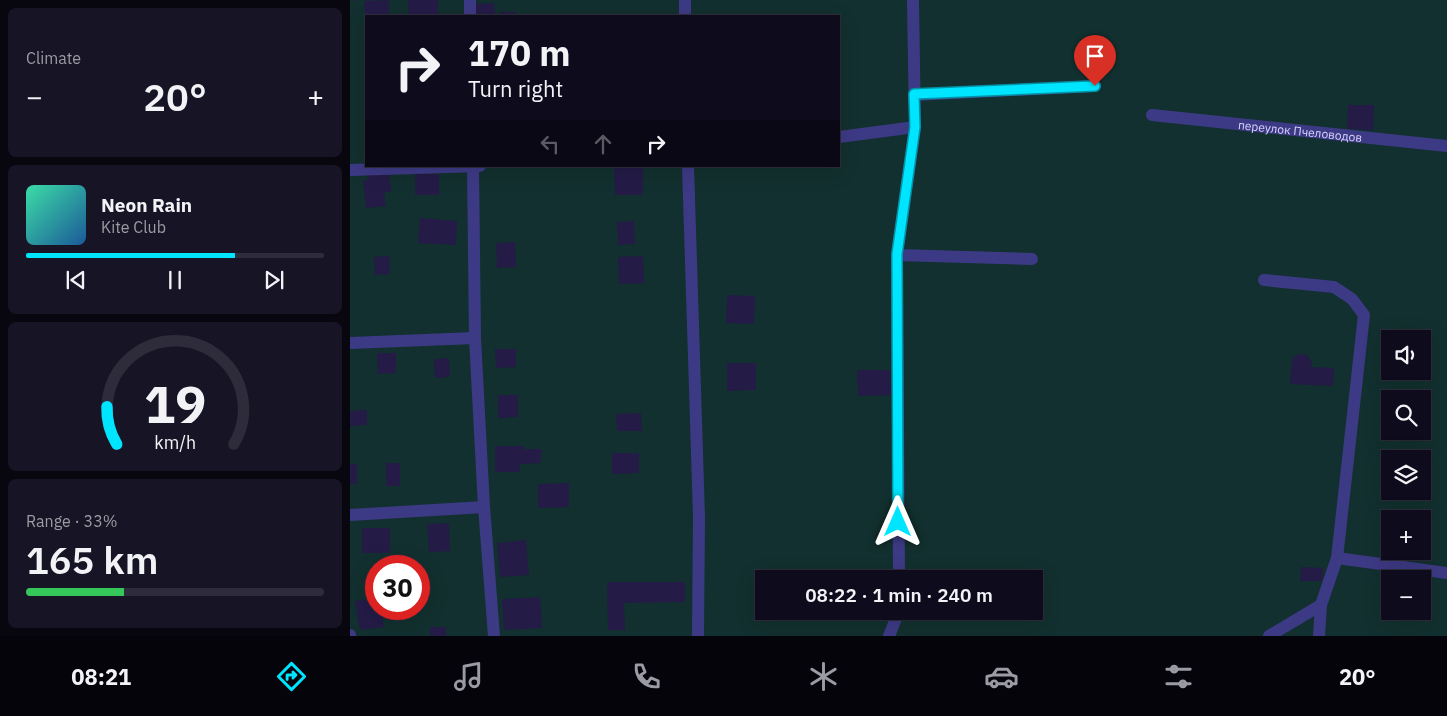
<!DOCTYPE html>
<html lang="en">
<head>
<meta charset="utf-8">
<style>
  :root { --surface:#0e0b1c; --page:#171425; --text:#f1f3f6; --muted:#9b9ba3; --line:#2e2b3b; --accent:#00e5ff }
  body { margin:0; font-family:"IBM Plex Sans",sans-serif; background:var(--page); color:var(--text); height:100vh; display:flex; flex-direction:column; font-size:19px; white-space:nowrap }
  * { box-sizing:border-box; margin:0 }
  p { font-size:16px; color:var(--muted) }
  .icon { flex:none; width:28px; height:28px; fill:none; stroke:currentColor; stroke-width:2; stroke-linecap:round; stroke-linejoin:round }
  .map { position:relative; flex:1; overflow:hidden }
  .sheet { display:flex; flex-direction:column; gap:8px; padding:8px; background:#08060f; width:350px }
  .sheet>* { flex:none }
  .top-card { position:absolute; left:15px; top:15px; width:475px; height:152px; border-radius:0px; box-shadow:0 5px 20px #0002,0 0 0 1px var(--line); background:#0e0b1c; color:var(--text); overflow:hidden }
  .controls { position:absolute; left:1031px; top:330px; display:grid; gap:10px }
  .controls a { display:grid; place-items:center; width:50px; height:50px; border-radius:0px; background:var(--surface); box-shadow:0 5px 20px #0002,0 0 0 1px var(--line); font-size:25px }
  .speed { position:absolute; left:15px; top:555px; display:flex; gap:10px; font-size:25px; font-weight:700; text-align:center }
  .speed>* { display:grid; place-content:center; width:65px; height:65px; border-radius:50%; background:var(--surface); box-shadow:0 5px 20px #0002,0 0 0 1px var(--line); line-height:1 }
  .speed .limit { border:8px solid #d22; background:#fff; color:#111 }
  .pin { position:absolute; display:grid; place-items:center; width:42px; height:42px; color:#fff; margin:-51px -21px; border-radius:50% 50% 50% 0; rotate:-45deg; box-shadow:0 0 5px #0007 }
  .pin .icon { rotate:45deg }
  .me { position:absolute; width:55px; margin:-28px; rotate:0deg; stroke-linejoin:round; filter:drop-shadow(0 0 4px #0008) }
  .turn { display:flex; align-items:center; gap:18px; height:105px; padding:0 20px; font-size:22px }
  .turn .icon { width:65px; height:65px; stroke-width:2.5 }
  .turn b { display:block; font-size:35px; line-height:42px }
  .lanes { display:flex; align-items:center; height:48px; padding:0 20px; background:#0003; justify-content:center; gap:25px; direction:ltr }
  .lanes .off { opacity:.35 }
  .big { font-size:38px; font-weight:600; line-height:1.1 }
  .sheet .card { flex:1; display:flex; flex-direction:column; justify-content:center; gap:8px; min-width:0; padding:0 18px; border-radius:8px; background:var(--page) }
  .sheet .dial { align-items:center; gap:0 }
  .dial svg { height:130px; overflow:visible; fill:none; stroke:var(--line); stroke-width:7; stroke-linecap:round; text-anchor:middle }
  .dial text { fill:var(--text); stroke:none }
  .song { display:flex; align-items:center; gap:15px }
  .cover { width:60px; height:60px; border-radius:8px; background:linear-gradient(135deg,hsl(160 70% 55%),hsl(210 70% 35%)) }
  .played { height:5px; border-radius:2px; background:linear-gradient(90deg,var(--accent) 70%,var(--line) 70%) }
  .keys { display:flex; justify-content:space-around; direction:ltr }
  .heat { display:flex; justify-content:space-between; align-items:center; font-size:28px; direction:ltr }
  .charge { height:8px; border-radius:4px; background:linear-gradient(90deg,#34c759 33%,var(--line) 0) }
  .trip { position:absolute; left:405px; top:570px; width:288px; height:50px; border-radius:0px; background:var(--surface); box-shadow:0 5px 20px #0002,0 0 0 1px var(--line); font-weight:600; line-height:50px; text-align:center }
  .dock { display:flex; height:80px; justify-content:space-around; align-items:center; background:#06040b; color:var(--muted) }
  .dock .icon { width:35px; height:35px }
  .dock .active { color:var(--accent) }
  .dock b { font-size:22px; color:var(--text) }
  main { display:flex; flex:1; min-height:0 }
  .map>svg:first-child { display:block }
  .green { fill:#12302f; fill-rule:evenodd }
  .building { fill:#241b47 }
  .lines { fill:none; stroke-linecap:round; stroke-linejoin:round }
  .minor { stroke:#3d3a85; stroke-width:12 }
  .route-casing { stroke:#0095a6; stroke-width:12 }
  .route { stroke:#00e5ff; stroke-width:9 }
  .labels { text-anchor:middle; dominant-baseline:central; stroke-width:5; stroke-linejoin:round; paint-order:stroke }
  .street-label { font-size:12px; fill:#d9d4ff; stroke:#130f26 }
</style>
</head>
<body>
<main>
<section class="sheet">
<div class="card"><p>Climate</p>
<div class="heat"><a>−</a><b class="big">20°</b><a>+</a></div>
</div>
<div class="card">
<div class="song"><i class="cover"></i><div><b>Neon Rain</b><p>Kite Club</p></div></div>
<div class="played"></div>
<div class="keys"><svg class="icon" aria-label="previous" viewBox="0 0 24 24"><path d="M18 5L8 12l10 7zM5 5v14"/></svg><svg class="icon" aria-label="pause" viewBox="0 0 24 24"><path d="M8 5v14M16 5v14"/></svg><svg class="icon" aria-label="next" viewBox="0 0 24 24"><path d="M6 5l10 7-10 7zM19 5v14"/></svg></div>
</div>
<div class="card dial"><svg viewBox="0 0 100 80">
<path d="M14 69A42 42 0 1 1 86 69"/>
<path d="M14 69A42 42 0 0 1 8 46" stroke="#00e5ff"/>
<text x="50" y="56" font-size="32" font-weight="700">19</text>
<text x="50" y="72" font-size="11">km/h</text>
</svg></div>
<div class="card"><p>Range · 33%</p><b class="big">165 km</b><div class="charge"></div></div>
</section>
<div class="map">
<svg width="1097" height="636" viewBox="0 0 1097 636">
  <rect width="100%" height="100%" fill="#130f26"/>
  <path class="green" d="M 0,0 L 1097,0 L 1097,636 L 0,636 ZM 16,16 L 489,16 L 489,166 L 16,166 ZM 1040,339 L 1072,339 L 1072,371 L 1040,371 ZM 1040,399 L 1072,399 L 1072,431 L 1040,431 ZM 1040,459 L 1072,459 L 1072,491 L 1040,491 ZM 1040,519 L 1072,519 L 1072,551 L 1040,551 ZM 26,566 L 69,566 L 69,609 L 26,609 ZM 414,579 L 684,579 L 684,611 L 414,611 ZM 1040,579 L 1072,579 L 1072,611 L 1040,611 Z"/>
  <g class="building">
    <polygon points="39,0 39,16 15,16 14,1"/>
    <polygon points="58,0 88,0 88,16 59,16"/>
    <polygon points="144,3 145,16 124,16 123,4"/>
    <rect x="150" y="12" width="15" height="4"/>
    <polygon points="998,105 1024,105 1023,130 997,129"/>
    <polygon points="264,166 293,166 293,195 265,195"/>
    <polygon points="39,173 41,192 34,192 36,206 16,208 13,181 18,180 17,175"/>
    <rect x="65" y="174" width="24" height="21"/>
    <polygon points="70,218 107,221 106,245 68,243"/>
    <polygon points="284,221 285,244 268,245 267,222"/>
    <polygon points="165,242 166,267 147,268 146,243"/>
    <polygon points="39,256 40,274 25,275 24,257"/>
    <polygon points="293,256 294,283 269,284 268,257"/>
    <polygon points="377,295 405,296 404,324 376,323"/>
    <polygon points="145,349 166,349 166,367 146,368"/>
    <polygon points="27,353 46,353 46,373 28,374"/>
    <polygon points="948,354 957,355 962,362 961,367 984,368 983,386 940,384 942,359"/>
    <polygon points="99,358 100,377 85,378 84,359"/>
    <polygon points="377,363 406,363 406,390 377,391"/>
    <polygon points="507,370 540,370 541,395 508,396"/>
    <polygon points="148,395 168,395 168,417 148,418"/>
    <polygon points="17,410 17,425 0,426 0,411"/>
    <polygon points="291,413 292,431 267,431 266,414"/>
    <polygon points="145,446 174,446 174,449 191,449 191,463 169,464 170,472 145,472"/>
    <polygon points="262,453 289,453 289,473 262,474"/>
    <rect x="36" y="463" width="14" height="23"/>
    <rect x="0" y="464" width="7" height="20"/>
    <polygon points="219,483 219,507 188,508 188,484"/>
    <polygon points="99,523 100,551 79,552 77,524"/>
    <rect x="12" y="528" width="28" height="25"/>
    <polygon points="176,540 179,575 150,577 147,543"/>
    <polygon points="951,567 973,568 972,581 950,581"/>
    <polygon points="257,582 335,582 335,602 274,603 275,630 258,630"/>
    <polygon points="190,597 192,628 154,630 152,599"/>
    <polygon points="26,598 26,609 31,609 34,627 10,630 5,601"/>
    <rect x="80" y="627" width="16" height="9"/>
  </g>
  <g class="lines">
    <g class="minor">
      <polyline points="120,0 120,16"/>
      <polyline points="335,0 335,16"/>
      <polyline points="564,95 745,86"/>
      <path id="s1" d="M 802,115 L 1097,146"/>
      <polyline points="489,137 565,127 563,0"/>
      <polyline points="123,166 125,338 134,507 144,636"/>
      <polyline points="338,166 349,517 348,636"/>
      <polyline points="0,170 130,166"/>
      <polyline points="547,255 682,259"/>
      <polyline points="914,280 984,287 1002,299 1014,315 987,558 1097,573"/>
      <polyline points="0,343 125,338"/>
      <polyline points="0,515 134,507"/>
      <polyline points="549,579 547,255 565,127"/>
      <polyline points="0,635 0,636"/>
      <polyline points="539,636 549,611"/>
      <polyline points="919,636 971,605"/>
      <polyline points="969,636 971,605 987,558"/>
    </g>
  </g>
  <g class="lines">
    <g class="route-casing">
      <polyline id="route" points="548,522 547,254 565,127 564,94 745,86"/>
    </g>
    <use href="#route" class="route"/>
  </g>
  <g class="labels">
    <g class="street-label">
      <text stroke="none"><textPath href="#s1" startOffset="149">переулок Пчеловодов</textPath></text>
    </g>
  </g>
</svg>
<div class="controls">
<a><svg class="icon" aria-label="sound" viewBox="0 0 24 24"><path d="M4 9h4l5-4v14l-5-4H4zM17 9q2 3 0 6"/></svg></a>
<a><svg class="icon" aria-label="search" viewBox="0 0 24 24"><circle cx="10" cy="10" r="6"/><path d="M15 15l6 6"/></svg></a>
<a><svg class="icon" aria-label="layers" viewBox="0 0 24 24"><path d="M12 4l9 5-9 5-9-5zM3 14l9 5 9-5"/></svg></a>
<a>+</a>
<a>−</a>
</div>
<div class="speed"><div class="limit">30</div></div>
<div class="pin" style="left:745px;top:86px;background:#d93025"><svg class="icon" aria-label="arrive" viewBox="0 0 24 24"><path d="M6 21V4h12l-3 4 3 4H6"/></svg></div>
<svg class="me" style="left:548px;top:522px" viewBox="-20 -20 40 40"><path d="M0-17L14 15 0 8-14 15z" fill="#00e5ff" stroke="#fff" stroke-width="4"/></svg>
<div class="trip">08:22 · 1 min · 240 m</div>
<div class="top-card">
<div class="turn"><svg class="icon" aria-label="right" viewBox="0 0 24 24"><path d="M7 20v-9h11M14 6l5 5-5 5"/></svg><div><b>170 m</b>Turn right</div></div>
<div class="lanes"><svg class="icon off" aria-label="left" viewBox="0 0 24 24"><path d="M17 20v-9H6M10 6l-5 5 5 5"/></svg><svg class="icon off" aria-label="ahead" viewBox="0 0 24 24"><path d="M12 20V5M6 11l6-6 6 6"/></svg><svg class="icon" aria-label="right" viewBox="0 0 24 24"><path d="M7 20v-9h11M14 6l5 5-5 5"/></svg></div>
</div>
</div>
</main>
<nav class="dock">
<b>08:21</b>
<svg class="icon active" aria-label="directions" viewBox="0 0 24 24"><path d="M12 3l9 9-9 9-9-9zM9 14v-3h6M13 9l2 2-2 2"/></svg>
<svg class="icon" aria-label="music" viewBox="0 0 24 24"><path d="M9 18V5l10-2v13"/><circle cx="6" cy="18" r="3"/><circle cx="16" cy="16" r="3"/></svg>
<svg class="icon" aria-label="phone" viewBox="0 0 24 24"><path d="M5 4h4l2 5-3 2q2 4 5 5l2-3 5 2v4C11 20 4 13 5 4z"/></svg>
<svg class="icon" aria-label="climate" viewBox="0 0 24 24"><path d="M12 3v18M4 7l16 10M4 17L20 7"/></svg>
<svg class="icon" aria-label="car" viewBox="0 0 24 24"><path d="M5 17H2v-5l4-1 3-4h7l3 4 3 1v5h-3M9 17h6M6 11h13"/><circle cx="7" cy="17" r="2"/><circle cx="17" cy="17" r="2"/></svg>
<svg class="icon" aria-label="filters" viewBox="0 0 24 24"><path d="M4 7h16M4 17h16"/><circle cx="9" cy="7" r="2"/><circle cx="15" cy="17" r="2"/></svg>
<b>20°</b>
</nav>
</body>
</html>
